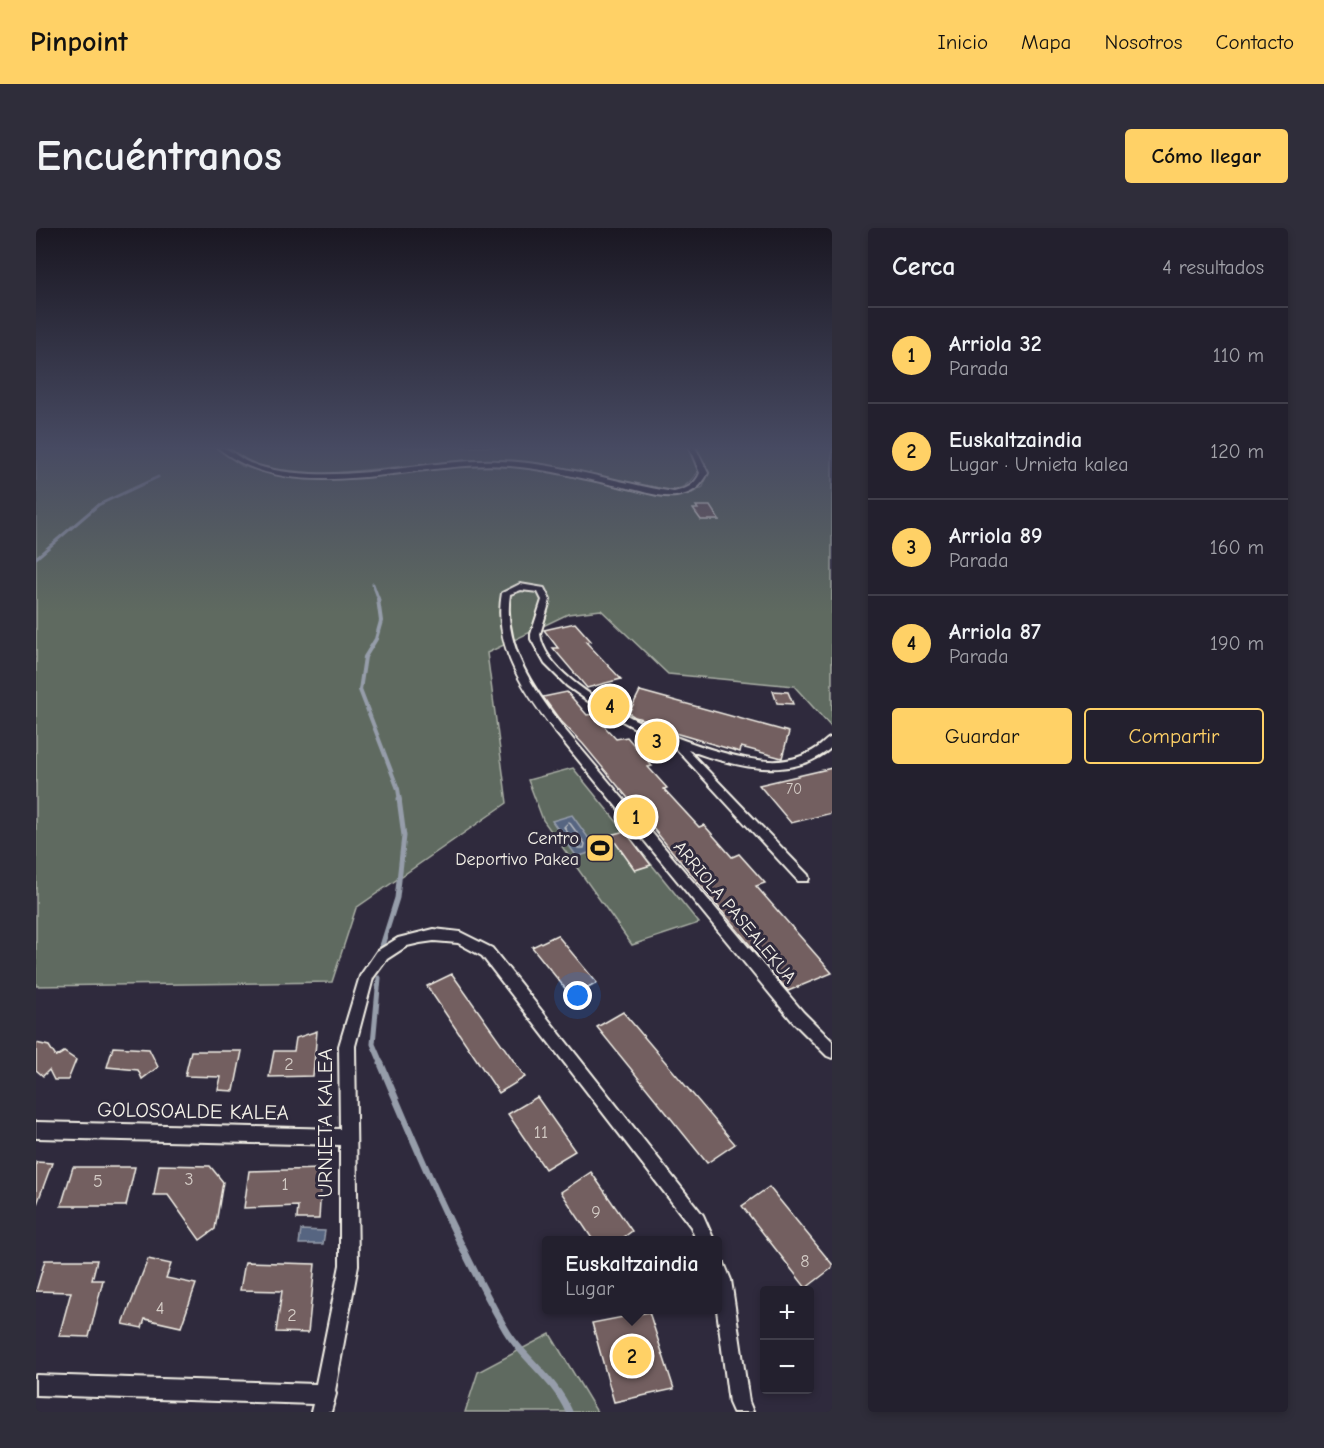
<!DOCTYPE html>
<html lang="es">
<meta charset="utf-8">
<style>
:root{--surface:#23202e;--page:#2f2d3a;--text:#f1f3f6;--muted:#a3a3aa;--line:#403e4a;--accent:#ffd166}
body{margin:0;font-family:"Comic Neue",sans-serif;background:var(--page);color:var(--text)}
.controls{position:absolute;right:18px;bottom:18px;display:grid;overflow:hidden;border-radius:6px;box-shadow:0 3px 9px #0003}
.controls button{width:54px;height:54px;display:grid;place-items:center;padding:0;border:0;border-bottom:2px solid var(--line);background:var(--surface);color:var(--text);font:30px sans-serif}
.you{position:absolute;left:542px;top:768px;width:21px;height:21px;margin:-15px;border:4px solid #fff;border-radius:50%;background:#1a73e8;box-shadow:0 0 0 9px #1a73e833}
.badge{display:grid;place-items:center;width:39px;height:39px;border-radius:50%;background:var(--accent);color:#111;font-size:20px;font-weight:700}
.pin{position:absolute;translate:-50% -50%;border:3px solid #fff;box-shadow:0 2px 6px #0006}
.popup{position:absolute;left:506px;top:1008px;width:180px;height:78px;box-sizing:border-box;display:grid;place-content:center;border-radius:6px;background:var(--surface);filter:drop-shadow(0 2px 4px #0005);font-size:20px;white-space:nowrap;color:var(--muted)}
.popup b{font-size:22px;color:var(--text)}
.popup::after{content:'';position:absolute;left:50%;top:100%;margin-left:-12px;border:12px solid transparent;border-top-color:var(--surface)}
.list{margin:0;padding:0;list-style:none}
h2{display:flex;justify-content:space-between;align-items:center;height:78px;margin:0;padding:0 24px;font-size:26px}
h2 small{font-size:20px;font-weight:400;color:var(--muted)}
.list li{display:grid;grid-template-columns:39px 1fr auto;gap:18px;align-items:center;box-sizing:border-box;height:96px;padding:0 24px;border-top:2px solid var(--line)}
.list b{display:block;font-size:22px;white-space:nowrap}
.list p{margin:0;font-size:20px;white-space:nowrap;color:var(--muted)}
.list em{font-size:20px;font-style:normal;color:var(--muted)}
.actions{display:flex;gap:12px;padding:18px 24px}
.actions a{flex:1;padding:14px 0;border:2px solid var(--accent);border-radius:6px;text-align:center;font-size:21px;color:var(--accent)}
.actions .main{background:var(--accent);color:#111}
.map{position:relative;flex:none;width:796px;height:1184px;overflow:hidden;border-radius:6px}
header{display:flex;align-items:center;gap:36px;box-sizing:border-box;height:84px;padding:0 30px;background:var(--accent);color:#111}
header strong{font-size:28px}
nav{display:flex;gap:33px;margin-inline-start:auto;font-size:21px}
.intro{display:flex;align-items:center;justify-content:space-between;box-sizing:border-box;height:144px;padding:0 36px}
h1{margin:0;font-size:42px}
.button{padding:15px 27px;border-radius:6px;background:var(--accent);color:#111;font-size:21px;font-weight:700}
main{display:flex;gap:36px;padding:0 36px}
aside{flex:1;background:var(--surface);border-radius:6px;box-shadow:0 3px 9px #0003}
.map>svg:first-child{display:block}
.green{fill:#5e6b61;stroke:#a9aea4;stroke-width:1.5}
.water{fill:#576581;stroke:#969daa;stroke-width:1.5}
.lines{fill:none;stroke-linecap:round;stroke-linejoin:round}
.shore{stroke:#b5b9bf;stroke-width:1.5}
.stream-far3{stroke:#969daa;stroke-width:3}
.stream-far2{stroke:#969daa;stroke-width:4}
.stream-far1{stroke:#969daa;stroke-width:5}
.stream{stroke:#969daa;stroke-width:7}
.building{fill:#735e60;stroke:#f4f1e8;stroke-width:1.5}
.street-casing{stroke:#f4f1e8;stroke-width:4}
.street{fill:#2f2a3d;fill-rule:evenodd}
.labels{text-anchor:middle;stroke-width:6;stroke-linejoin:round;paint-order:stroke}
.number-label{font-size:15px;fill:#d4ccc6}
.poi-label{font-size:18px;fill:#f4f1e8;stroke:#2f2a3d;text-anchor:end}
.street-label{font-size:18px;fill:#f4f1e8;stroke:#2f2a3d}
.near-number-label{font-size:18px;fill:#d4ccc6}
.near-street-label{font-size:21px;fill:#f4f1e8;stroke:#2f2a3d}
</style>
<header>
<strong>Pinpoint</strong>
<nav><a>Inicio</a><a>Mapa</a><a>Nosotros</a><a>Contacto</a></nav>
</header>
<div class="intro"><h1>Encuéntranos</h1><a class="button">Cómo llegar</a></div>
<main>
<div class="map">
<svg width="796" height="1184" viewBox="0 0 796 1184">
<rect width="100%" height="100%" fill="#2f2a3d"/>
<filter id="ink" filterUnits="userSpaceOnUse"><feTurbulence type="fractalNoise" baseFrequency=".0167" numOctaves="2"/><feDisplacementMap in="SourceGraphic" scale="12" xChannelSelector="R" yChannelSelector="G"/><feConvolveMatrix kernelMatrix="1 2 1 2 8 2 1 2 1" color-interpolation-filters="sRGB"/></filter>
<g filter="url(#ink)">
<g class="green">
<path d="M 0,219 L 179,219 L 206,238 L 235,246 L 290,251 L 430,236 L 495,240 L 617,266 L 639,268 L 656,265 L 667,259 L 672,245 L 659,219 L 796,219 L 796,500 L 758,458 L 632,446 L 565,382 L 532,386 L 451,425 L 471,575 L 320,680 L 296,754 L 0,758 Z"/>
<path d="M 190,219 L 652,219 L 662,243 C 650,263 641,262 620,262 L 492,235 L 430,232 L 289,246 L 237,241 L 217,236 Z"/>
<path d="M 537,540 L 663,695 L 596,717 L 507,592 L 492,552 Z"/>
<path d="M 514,1106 L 561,1184 L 429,1184 L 442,1144 Z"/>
</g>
<g class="water">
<path d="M 536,587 L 561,622 L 541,629 L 516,593 Z"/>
<path d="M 265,1002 L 289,1003 L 287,1016 L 263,1016 Z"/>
</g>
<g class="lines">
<path class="shore" d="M 533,594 L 549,616 L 548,620 L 542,620 L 528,599 Z"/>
<g class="stream-far3">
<path d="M 0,330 L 62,277 L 122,249"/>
<path d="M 337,356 L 343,372"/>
</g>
<path class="stream-far2" d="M 342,371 L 345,393 L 340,411 L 329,429 L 324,462 L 362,561 L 364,573"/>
<g class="stream-far1">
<path d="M 345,721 L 361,670 L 368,608 L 363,571"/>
<path d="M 343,750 L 337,816 L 346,837"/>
</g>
<path class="stream" d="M 345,836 C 382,924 420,1013 467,1097 C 484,1129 518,1149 533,1184"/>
</g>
<g class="building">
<path d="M 660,278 L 674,278 L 683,292 L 665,292 L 657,281 L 662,281 Z"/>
<path d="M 539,395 L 555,413 L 550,414 L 585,451 L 551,460 L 517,420 L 522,420 L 508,402 Z"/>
<path d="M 604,463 L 753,504 L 746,530 L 705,519 L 704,524 L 632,503 L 626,501 L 634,499 L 599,489 L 593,485 Z"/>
<path d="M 737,463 L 752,464 L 757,476 L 741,475 Z"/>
<path d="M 531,464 L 551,487 L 557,486 L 580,511 L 591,509 L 616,538 L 612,539 L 631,560 L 628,561 L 663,599 L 668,597 L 696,629 L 703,626 L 729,655 L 720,658 L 796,745 L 752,763 L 547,516 L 523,491 L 507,469 Z"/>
<path d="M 796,540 L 796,585 L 755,595 L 723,557 Z"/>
<path d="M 589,603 L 615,637 L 599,642 L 574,607 Z"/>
<path d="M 521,707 L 561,755 L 536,769 L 496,719 Z"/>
<path d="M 416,746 L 489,849 L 463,865 L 391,758 Z"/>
<path d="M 587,784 L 699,916 L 671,935 L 561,799 Z"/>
<path d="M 281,803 L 277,848 L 233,849 L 238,823 L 258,823 L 260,810 Z"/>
<path d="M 0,815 L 13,818 L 20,829 L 28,824 L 40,832 L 32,852 L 18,852 L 13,842 L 7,848 L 0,842 Z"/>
<path d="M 77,819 L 113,821 L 122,839 L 106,851 L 102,842 L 71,839 Z"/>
<path d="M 155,823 L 206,823 L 198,863 L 182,862 L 185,849 L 149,848 Z"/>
<path d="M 501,869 L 539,923 L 509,941 L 472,886 Z"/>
<path d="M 0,934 L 16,935 L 1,976 L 0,975 Z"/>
<path d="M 123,937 L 174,938 L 187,954 L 179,1001 L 164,1012 L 132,967 L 118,967 Z"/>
<path d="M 37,939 L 99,939 L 90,978 L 25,978 Z"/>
<path d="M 286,941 L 283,991 L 261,991 L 262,978 L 208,980 L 213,943 Z"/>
<path d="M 555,944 L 596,1003 L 584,1012 L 557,1012 L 525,964 Z"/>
<path d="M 733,959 L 796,1036 L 796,1040 L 770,1060 L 706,978 Z"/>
<path d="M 112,1031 L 135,1036 L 130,1050 L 160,1056 L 145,1099 L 109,1091 L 106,1100 L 87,1096 Z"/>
<path d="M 9,1032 L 61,1032 L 56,1052 L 67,1052 L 53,1109 L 23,1108 L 35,1064 L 0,1063 Z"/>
<path d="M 209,1034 L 279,1036 L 272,1105 L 240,1104 L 246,1063 L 204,1062 Z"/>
<path d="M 613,1084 L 638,1161 L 578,1174 L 556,1095 Z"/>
</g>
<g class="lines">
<g class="street-casing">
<g id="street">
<path d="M 181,219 C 195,219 203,232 217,236 C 235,243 256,245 275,246 C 338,249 400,231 462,233 C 522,234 580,255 638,264 C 651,261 659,257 664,245 L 653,219 L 659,219 L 672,245 C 665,259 656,266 640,268 C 624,270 603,262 587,259 C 549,251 512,241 474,238 C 383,230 258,283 181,219 Z"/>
<path d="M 484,356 L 508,360 L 514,372 L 504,406 C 511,468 679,532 734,533 C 750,534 768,529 781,520 C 787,516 790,511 796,509 L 796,519 C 756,555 697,538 652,522 L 772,647 L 773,650 L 772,653 L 762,653 L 636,516 L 597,499 L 562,480 L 531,458 L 509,436 L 495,411 L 495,406 L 506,372 L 502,364 L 485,362 L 474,366 C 466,418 499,463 529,502 L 767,784 L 796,813 L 796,830 L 791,828 L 757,794 L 521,506 C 490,466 456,419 466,365 Z"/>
<path d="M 398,701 L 424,704 L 456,720 L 667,987 L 678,1012 L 660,1012 L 655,999 L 446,728 L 422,715 L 398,713 L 384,715 L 371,718 L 351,731 L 337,750 L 319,818 L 322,1037 L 299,1163 L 300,1166 L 295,1184 L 275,1184 L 277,1176 L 0,1167 L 0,1147 L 280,1156 L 304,1037 L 304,917 L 0,910 L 0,894 L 304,901 L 303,818 L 324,748 L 341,723 L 362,710 Z"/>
<path d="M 682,1032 L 688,1035 L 695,1052 L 713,1174 L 717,1184 L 697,1184 L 693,1175 L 681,1082 Z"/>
</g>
</g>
<use href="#street" class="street"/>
</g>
</g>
<linearGradient id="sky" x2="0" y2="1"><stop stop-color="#1a1722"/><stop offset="0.57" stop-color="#474a62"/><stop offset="1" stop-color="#474a62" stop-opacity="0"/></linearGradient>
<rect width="796" height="385" fill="url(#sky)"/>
<defs>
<g id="stadium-square" transform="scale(1.5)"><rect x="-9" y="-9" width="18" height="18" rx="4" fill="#ffd166" stroke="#2f2a3d"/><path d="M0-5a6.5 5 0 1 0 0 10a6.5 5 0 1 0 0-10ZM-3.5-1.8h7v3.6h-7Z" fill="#111"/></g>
</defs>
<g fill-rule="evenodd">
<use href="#stadium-square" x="564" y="620"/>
</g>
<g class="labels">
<g class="number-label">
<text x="758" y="566">70</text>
</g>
<g class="poi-label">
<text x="543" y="616">Centro<tspan x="543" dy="21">Deportivo Pakea</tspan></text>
</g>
<g class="street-label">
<text transform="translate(699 684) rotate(50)" y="6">ARRIOLA PASEALEKUA</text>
</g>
<g class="near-number-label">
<text x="253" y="842">2</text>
<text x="505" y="910">11</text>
<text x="153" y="957">3</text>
<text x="62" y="959">5</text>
<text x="249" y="962">1</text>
<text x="560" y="990">9</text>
<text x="769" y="1039">8</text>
<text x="124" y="1086">4</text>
<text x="256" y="1093">2</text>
</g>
<g class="near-street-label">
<text transform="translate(157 883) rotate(1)" y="7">GOLOSOALDE KALEA</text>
<text transform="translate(289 895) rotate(-90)" y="7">URNIETA KALEA</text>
</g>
</g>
</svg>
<div class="controls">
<button>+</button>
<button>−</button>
</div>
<div class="you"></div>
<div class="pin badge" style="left:600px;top:589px">1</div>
<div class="pin badge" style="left:596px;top:1128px">2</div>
<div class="popup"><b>Euskaltzaindia</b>Lugar</div>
<div class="pin badge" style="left:621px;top:513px">3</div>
<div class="pin badge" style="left:574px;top:478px">4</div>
</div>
<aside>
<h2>Cerca<small>4 resultados</small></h2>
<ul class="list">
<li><span class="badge">1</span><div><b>Arriola 32</b><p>Parada</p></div><em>110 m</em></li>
<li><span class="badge">2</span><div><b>Euskaltzaindia</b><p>Lugar · Urnieta kalea</p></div><em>120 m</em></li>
<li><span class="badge">3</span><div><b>Arriola 89</b><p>Parada</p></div><em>160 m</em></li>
<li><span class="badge">4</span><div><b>Arriola 87</b><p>Parada</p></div><em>190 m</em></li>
</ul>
<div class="actions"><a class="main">Guardar</a><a>Compartir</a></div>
</aside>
</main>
